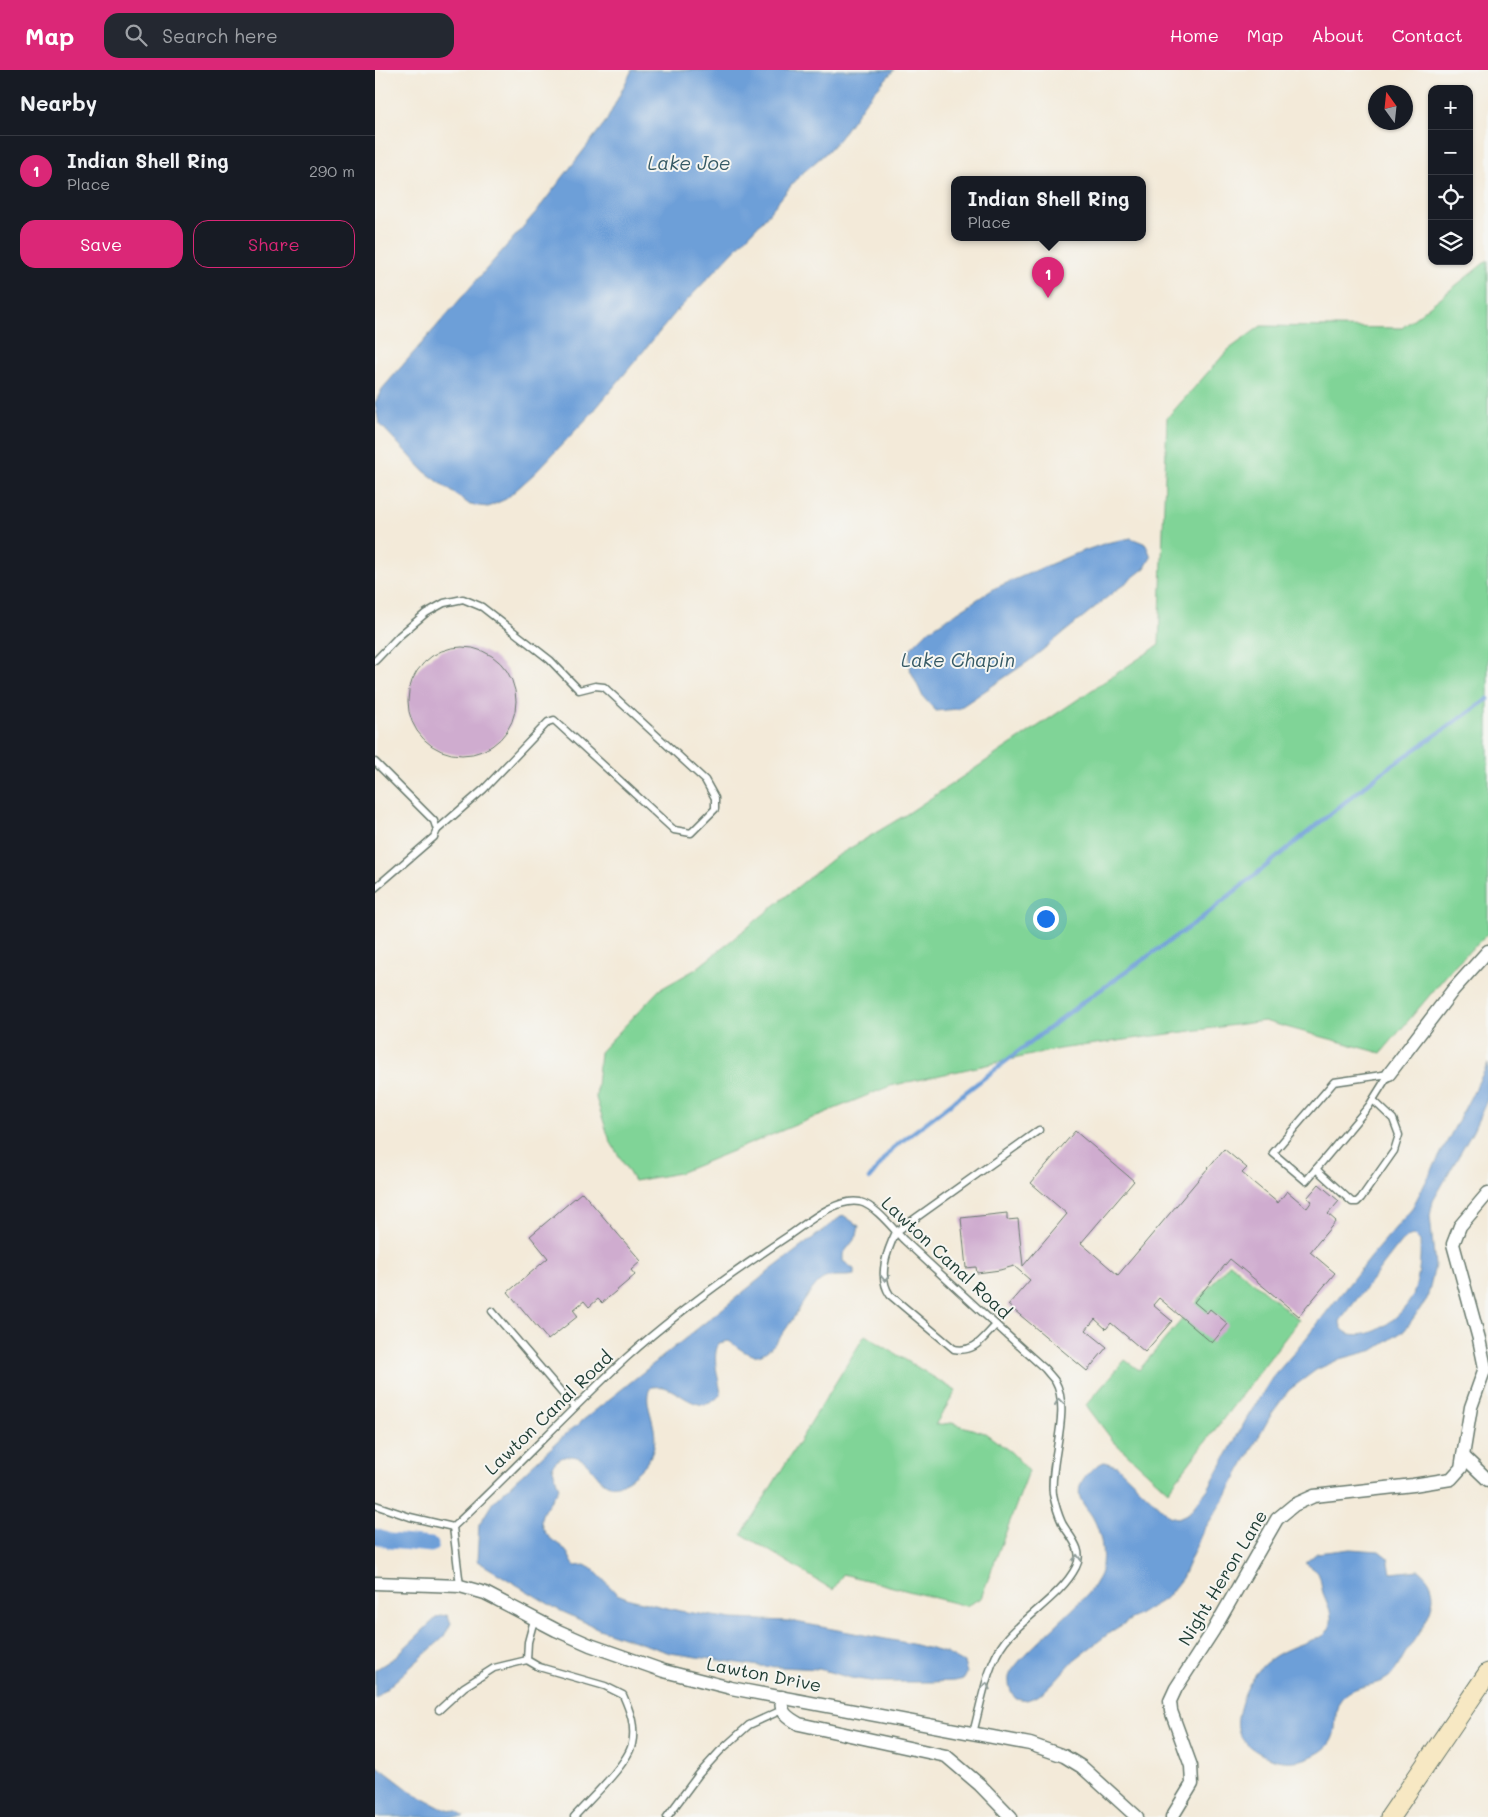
<!DOCTYPE html>
<meta charset="utf-8">
<style>
:root{--surface:#171b24;--page:#242831;--text:#f1f3f6;--muted:#9ea1a6;--line:#363941;--accent:#db2777}
body{margin:0;font-family:Mali,sans-serif;background:var(--page);color:var(--text)}
.controls{position:absolute;right:15px;top:15px;display:grid;overflow:hidden;border-radius:10px;box-shadow:0 1px 4px #0004}
.controls button{width:45px;height:45px;display:grid;place-items:center;padding:0;border:0;border-bottom:1px solid var(--line);background:var(--surface);color:var(--text);font:25px sans-serif}
.compass{position:absolute;left:993px;top:15px;width:45px;height:45px;border-radius:50%;background:var(--surface);box-shadow:0 1px 4px #0004;rotate:345deg}
.you{position:absolute;left:670px;top:848px;width:18px;height:18px;margin:-12px;border:4px solid #fff;border-radius:50%;background:#1a73e8;box-shadow:0 0 0 8px #1a73e833}
.badge{display:grid;place-items:center;width:32px;height:32px;border-radius:50%;background:var(--accent);color:#fff;font-size:16px;font-weight:700}
.pin{position:absolute;translate:-50% -41px;filter:drop-shadow(0 1px 2px #0008)}
.pin::after{content:'';position:absolute;top:26px;width:18px;height:15px;background:inherit;clip-path:polygon(0 0,100% 0,50% 100%)}
.popup{position:absolute;left:576px;top:106px;width:195px;height:65px;box-sizing:border-box;display:grid;place-content:center;border-radius:10px;background:var(--surface);filter:drop-shadow(0 1px 4px #0005);font-size:16px;white-space:nowrap;color:var(--muted)}
.popup b{font-size:19px;color:var(--text)}
.popup::after{content:'';position:absolute;left:50%;top:100%;margin-left:-10px;border:10px solid transparent;border-top-color:var(--surface)}
.list{margin:0;padding:0;list-style:none}
h2{display:flex;justify-content:space-between;align-items:center;height:65px;margin:0;padding:0 20px;font-size:21px}
h2 small{font-size:16px;font-weight:400;color:var(--muted)}
.list li{display:grid;grid-template-columns:32px 1fr auto;gap:15px;align-items:center;box-sizing:border-box;height:70px;padding:0 20px;border-top:1px solid var(--line)}
.list b{display:block;font-size:19px;white-space:nowrap}
.list p{margin:0;font-size:16px;white-space:nowrap;color:var(--muted)}
.list em{font-size:16px;font-style:normal;color:var(--muted)}
.actions{display:flex;gap:10px;padding:15px 20px}
.actions a{flex:1;padding:11px 0;border:1px solid var(--accent);border-radius:15px;text-align:center;font-size:18px;color:var(--accent)}
.actions .main{background:var(--accent);color:#fff}
.icon{flex:none;width:28px;height:28px;fill:none;stroke:currentColor;stroke-width:2;stroke-linecap:round;stroke-linejoin:round}
.map{position:relative;flex:none;width:1113px;height:1747px;overflow:hidden}
header{display:flex;align-items:center;gap:30px;box-sizing:border-box;height:70px;padding:0 25px;background:var(--accent);color:#fff}
header strong{font-size:24px}
nav{display:flex;gap:28px;margin-inline-start:auto;font-size:18px}
.search{width:350px;height:45px;background:var(--page);display:flex;align-items:center;gap:12px;box-sizing:border-box;padding:0 18px;border-radius:15px;color:var(--muted);font-size:19px}
main{display:flex}
aside{flex:1;background:var(--surface)}
.map>svg:first-child{display:block}
.green{fill:#80d497;stroke:#508866}
.water{fill:#6d9fd8;stroke:#466e86;fill-rule:evenodd}
.lines{fill:none;stroke-linecap:round;stroke-linejoin:round}
.stream{stroke:#6d9fd8;stroke-width:4.5}
.canal{stroke:#6d9fd8;stroke-width:15}
.building{fill:#cfaccf}
.lane-casing{stroke:#697a6e;stroke-width:9}
.street-casing{stroke:#697a6e;stroke-width:15}
.secondary-casing{stroke:#697a6e;stroke-width:21}
.lane{stroke:#fff;stroke-width:6}
.street{stroke:#fff;stroke-width:12}
.secondary{stroke:#f7e8c3;stroke-width:19}
.oneway{stroke:#8f9e9a}
.labels{text-anchor:middle;stroke-width:4;stroke-linejoin:round;paint-order:stroke}
.street-label{font-size:18px;fill:#1f3d34;stroke:#f6f6f2}
.water-label{font-size:19px;font-style:italic;fill:#365a65;stroke:#f6f6f2}
</style>
<header>
<strong>Map</strong>
<div class="search"><svg class="icon" aria-label="search" viewBox="0 0 24 24"><circle cx="10" cy="10" r="6"/><path d="M15 15l6 6"/></svg>Search here</div>
<nav><a>Home</a><a>Map</a><a>About</a><a>Contact</a></nav>
</header>
<main>
<aside>
<h2>Nearby<small></small></h2>
<ul class="list">
<li><span class="badge">1</span><div><b>Indian Shell Ring</b><p>Place</p></div><em>290 m</em></li>
</ul>
<div class="actions"><a class="main">Save</a><a>Share</a></div>
</aside>
<div class="map">
<svg width="1113" height="1747" viewBox="0 0 1113 1747">
<rect width="100%" height="100%" fill="#f6f6f2"/>
<filter id="ink" filterUnits="userSpaceOnUse"><feTurbulence type="fractalNoise" baseFrequency=".02" numOctaves="2"/><feDisplacementMap in="SourceGraphic" scale="10" xChannelSelector="R" yChannelSelector="G"/><feConvolveMatrix kernelMatrix="1 2 1 2 8 2 1 2 1" color-interpolation-filters="sRGB"/></filter>
<filter id="wash" filterUnits="userSpaceOnUse"><feTurbulence type="fractalNoise" baseFrequency=".0096" numOctaves="4" result="noise"/><feDisplacementMap in="SourceGraphic" scale="20" xChannelSelector="R" yChannelSelector="G"/><feGaussianBlur stdDeviation="1.12" result="paint"/><feColorMatrix in="noise" values="0 0 0 0 0 0 0 0 0 0 0 0 0 0 0 0 0 1.4 0 .05"/><feComposite in="paint" operator="in"/></filter>
<g filter="url(#wash)">
<rect width="100%" height="100%" fill="#f3ead9"/>
<g class="green">
<path d="M 1113,190 L 1113,863 L 1081,894 L 1006,983 L 889,951 L 684,979 L 515,1016 L 304,1103 L 259,1111 L 235,1071 L 221,1028 L 225,982 L 284,920 L 321,899 L 457,789 L 532,744 L 784,575 L 792,348 L 853,280 L 886,256 L 1027,258 Z"/>
<path d="M 855,1193 L 924,1250 L 793,1421 L 738,1371 L 711,1335 L 750,1290 L 764,1300 Z"/>
<path d="M 490,1265 L 581,1321 L 560,1355 L 577,1353 L 610,1363 L 636,1382 L 654,1401 L 606,1528 L 591,1536 L 468,1504 L 458,1520 L 367,1464 Z"/>
</g>
<g class="water">
<path d="M 257,0 L 519,0 L 490,32 L 464,69 L 451,83 L 424,106 L 390,148 L 301,242 L 217,343 L 160,403 L 131,429 L 113,437 L 95,435 L 49,401 L 4,353 L 0,333 L 7,319 L 161,142 L 232,50 Z"/>
<path d="M 756,468 L 771,474 L 776,487 L 770,498 L 735,525 L 654,591 L 583,639 L 561,641 L 548,627 L 534,597 L 535,579 L 553,561 L 620,518 L 697,485 L 731,473 Z"/>
<path d="M 1113,994 L 1113,1028 L 1098,1061 L 1058,1131 L 1055,1146 L 1060,1196 L 1052,1229 L 1030,1260 L 999,1280 L 965,1289 L 941,1300 L 914,1320 L 897,1343 L 849,1429 L 827,1463 L 807,1508 L 791,1528 L 737,1561 L 699,1590 L 676,1615 L 663,1626 L 652,1630 L 640,1628 C 636,1622 633,1616 634,1607 C 638,1589 705,1538 719,1515 C 721,1511 725,1506 726,1501 C 730,1484 726,1461 717,1446 C 714,1441 709,1436 706,1430 C 699,1414 715,1398 729,1392 L 742,1396 L 794,1446 L 803,1448 L 814,1443 L 833,1419 L 872,1348 L 897,1308 L 924,1277 L 996,1186 L 1036,1140 ZM 1039,1165 L 1045,1171 C 1046,1189 1044,1208 1038,1225 C 1032,1238 1018,1251 1006,1258 C 994,1266 965,1270 965,1251 L 1026,1172 L 1032,1167 Z"/>
<path d="M 468,1145 L 484,1156 L 482,1166 L 468,1184 L 468,1191 L 479,1199 L 479,1205 C 467,1208 455,1203 445,1211 C 427,1226 401,1290 378,1285 C 369,1283 361,1276 354,1271 L 344,1273 C 336,1287 344,1308 346,1324 C 326,1348 310,1324 289,1317 C 285,1316 280,1317 276,1317 C 262,1336 299,1368 265,1400 C 258,1406 246,1418 235,1415 C 220,1411 216,1387 196,1386 C 187,1386 182,1390 177,1396 L 184,1418 C 175,1436 154,1447 175,1468 C 179,1472 186,1475 190,1480 C 195,1485 195,1491 200,1496 L 210,1495 L 219,1500 L 242,1524 L 255,1529 L 305,1541 L 357,1549 L 415,1551 L 537,1574 L 571,1583 L 589,1593 L 592,1603 L 589,1609 L 580,1611 L 556,1612 L 502,1612 L 476,1608 L 444,1599 L 384,1596 L 295,1583 L 224,1559 L 182,1539 L 102,1491 L 104,1455 L 118,1432 L 192,1363 L 397,1199 Z"/>
<path d="M 975,1479 L 1004,1481 L 1013,1488 L 1016,1503 L 1044,1500 C 1075,1524 1047,1558 1031,1582 C 1026,1590 1021,1602 1014,1607 C 1001,1617 981,1614 969,1626 C 952,1642 971,1666 945,1682 C 924,1695 901,1694 881,1681 C 873,1676 867,1671 864,1662 C 860,1651 865,1639 868,1628 C 884,1586 909,1580 948,1566 C 963,1553 954,1538 948,1523 C 946,1517 946,1508 943,1503 C 940,1499 934,1496 930,1493 L 942,1483 Z"/>
<path d="M 72,1545 L 76,1553 L 69,1567 L 0,1629 L 0,1600 L 19,1588 L 62,1547 Z"/>
<path d="M 0,1694 L 38,1723 L 66,1738 L 83,1741 L 89,1747 L 0,1747 Z"/>
</g>
<g class="lines">
<path class="stream" d="M 494,1109 L 518,1078 L 704,935 L 823,851 L 1006,703 L 1113,629"/>
<path class="canal" d="M 0,1466 L 15,1471 L 56,1475"/>
</g>
<g id="blocks">
<g class="building">
<circle cx="87" cy="631" r="54"/>
<path d="M 700,1061 L 759,1111 L 706,1173 L 743,1205 L 849,1079 L 872,1098 L 867,1103 L 903,1133 L 912,1121 L 932,1138 L 937,1131 L 932,1128 L 944,1114 L 964,1131 L 953,1144 L 961,1151 L 935,1182 L 960,1203 L 924,1246 L 855,1189 L 819,1232 L 832,1243 L 835,1239 L 853,1254 L 837,1273 L 784,1228 L 778,1235 L 797,1251 L 770,1282 L 736,1253 L 731,1259 L 720,1249 L 711,1260 L 732,1277 L 712,1301 L 633,1235 L 655,1210 L 639,1196 L 625,1200 L 602,1203 L 601,1197 L 591,1198 L 586,1148 L 632,1143 L 632,1150 L 643,1149 L 648,1196 L 692,1144 L 656,1113 Z"/>
<path d="M 207,1122 L 266,1191 L 256,1200 L 260,1205 L 227,1233 L 223,1229 L 214,1237 L 209,1231 L 198,1240 L 203,1246 L 173,1270 L 133,1222 L 173,1188 L 155,1166 Z"/>
</g>
</g>
</g>
<g filter="url(#ink)">
<use href="#blocks" fill-opacity="0" stroke="#697a6e" stroke-width="1"/>
<g class="lines">
<g class="lane-casing">
<g id="lane">
<path d="M 0,591 L 24,566 L 51,543 L 69,533 L 88,529 L 107,537 L 175,590 L 204,620 L 220,616 L 229,617 L 330,710 L 340,728 L 340,739 L 316,763 L 299,760 L 179,650 L 173,652 L 109,719 L 62,760"/>
<path d="M 0,692 L 59,751 L 62,760 L 59,767 L 0,818"/>
<path d="M 1014,1004 L 994,1036 L 931,1111 L 898,1083 L 959,1012 Z"/>
<path d="M 941,1099 L 977,1132 L 982,1132 L 986,1128 L 1019,1081 L 1024,1065 L 1018,1049 L 998,1030"/>
<path d="M 117,1241 L 199,1337"/>
<path d="M 621,1255 C 607,1269 600,1283 579,1279 L 515,1225 C 502,1206 512,1181 521,1162 L 664,1060"/>
<path d="M 0,1435 L 35,1447 L 78,1457 C 137,1402 192,1343 251,1288 C 301,1243 357,1203 413,1166 C 432,1153 462,1127 485,1132 C 501,1136 518,1159 529,1170 C 576,1214 623,1257 670,1299 C 673,1303 677,1307 680,1311 C 697,1340 674,1392 678,1424 C 680,1434 683,1444 687,1453 C 694,1466 710,1480 701,1497 C 687,1525 650,1546 630,1571 C 612,1594 606,1634 598,1663"/>
<path d="M 78,1457 L 85,1516"/>
<path d="M 159,1550 L 153,1572 L 152,1590 L 164,1597 L 230,1616 L 248,1625 C 255,1641 261,1656 257,1674 C 253,1694 213,1731 199,1747"/>
<path d="M 64,1640 L 89,1617 L 119,1598 L 152,1590"/>
<path d="M 292,1747 L 324,1704 L 345,1681 L 374,1655 L 407,1640"/>
</g>
</g>
<g class="street-casing">
<g id="street">
<path d="M 1014,1004 L 1078,920 L 1113,881"/>
<path d="M 1088,1386 L 1113,1410"/>
<path d="M 0,1513 L 85,1516 L 110,1523 L 181,1560 L 215,1575 L 289,1601 L 356,1618 L 655,1674 L 689,1686 L 707,1697 L 762,1747"/>
<path d="M 407,1627 C 404,1642 412,1647 424,1654 L 571,1686 L 605,1715 L 636,1747"/>
<path d="M 797,1747 L 817,1714 L 816,1696 L 796,1641 L 795,1631 L 801,1618 L 838,1561 L 902,1449 L 919,1435 L 939,1426 L 1038,1415 L 1076,1409 L 1086,1398 L 1096,1337 L 1110,1298 L 1104,1269 L 1078,1174 L 1085,1156 L 1113,1123"/>
</g>
</g>
<g class="secondary-casing">
<path id="secondary" d="M 1015,1747 L 1113,1603"/>
</g>
<use href="#lane" class="lane"/>
<use href="#street" class="street"/>
<use href="#secondary" class="secondary"/>
</g>
<defs><path id="oneway-chevron" d="M-2-3.5L2.5 0L-2 3.5" fill="none" stroke-width="1.6" stroke-linecap="round" stroke-linejoin="round" transform="scale(1.25)"/></defs>
<g class="oneway">
<use href="#oneway-chevron" transform="translate(510 1208) rotate(90)"/>
<use href="#oneway-chevron" transform="translate(684 1332) rotate(-96)"/>
<use href="#oneway-chevron" transform="translate(702 1488) rotate(-89)"/>
<use href="#oneway-chevron" transform="translate(611 1616) rotate(-77)"/>
</g>
</g>
<g class="labels">
<g class="street-label">
<text transform="translate(571 1188) rotate(43)" y="6">Lawton Canal Road</text>
<text transform="translate(174 1343) rotate(-44)" y="6">Lawton Canal Road</text>
<text transform="translate(848 1508) rotate(-59)" y="6">Night Heron Lane</text>
<text transform="translate(389 1605) rotate(11)" y="6">Lawton Drive</text>
</g>
<g class="water-label">
<text x="314" y="100">Lake Joe</text>
<text x="583" y="597">Lake Chapin</text>
</g>
</g>
</svg>
<div class="controls">
<button>+</button>
<button>−</button>
<button><svg class="icon" aria-label="locate" viewBox="0 0 24 24"><circle cx="12" cy="12" r="6"/><path d="M12 2v4M12 18v4M2 12h4M18 12h4"/></svg></button>
<button><svg class="icon" aria-label="layers" viewBox="0 0 24 24"><path d="M12 4l9 5-9 5-9-5zM3 14l9 5 9-5"/></svg></button>
</div>
<svg class="compass" viewBox="-18 -18 36 36"><path d="M0-13l5 13h-10z" fill="#e53935"/><path d="M0 13l5-13h-10z" fill="#9ea1a6"/></svg>
<div class="you"></div>
<div class="pin badge" style="left:673px;top:228px">1</div>
<div class="popup"><b>Indian Shell Ring</b>Place</div>
</div>
</main>
